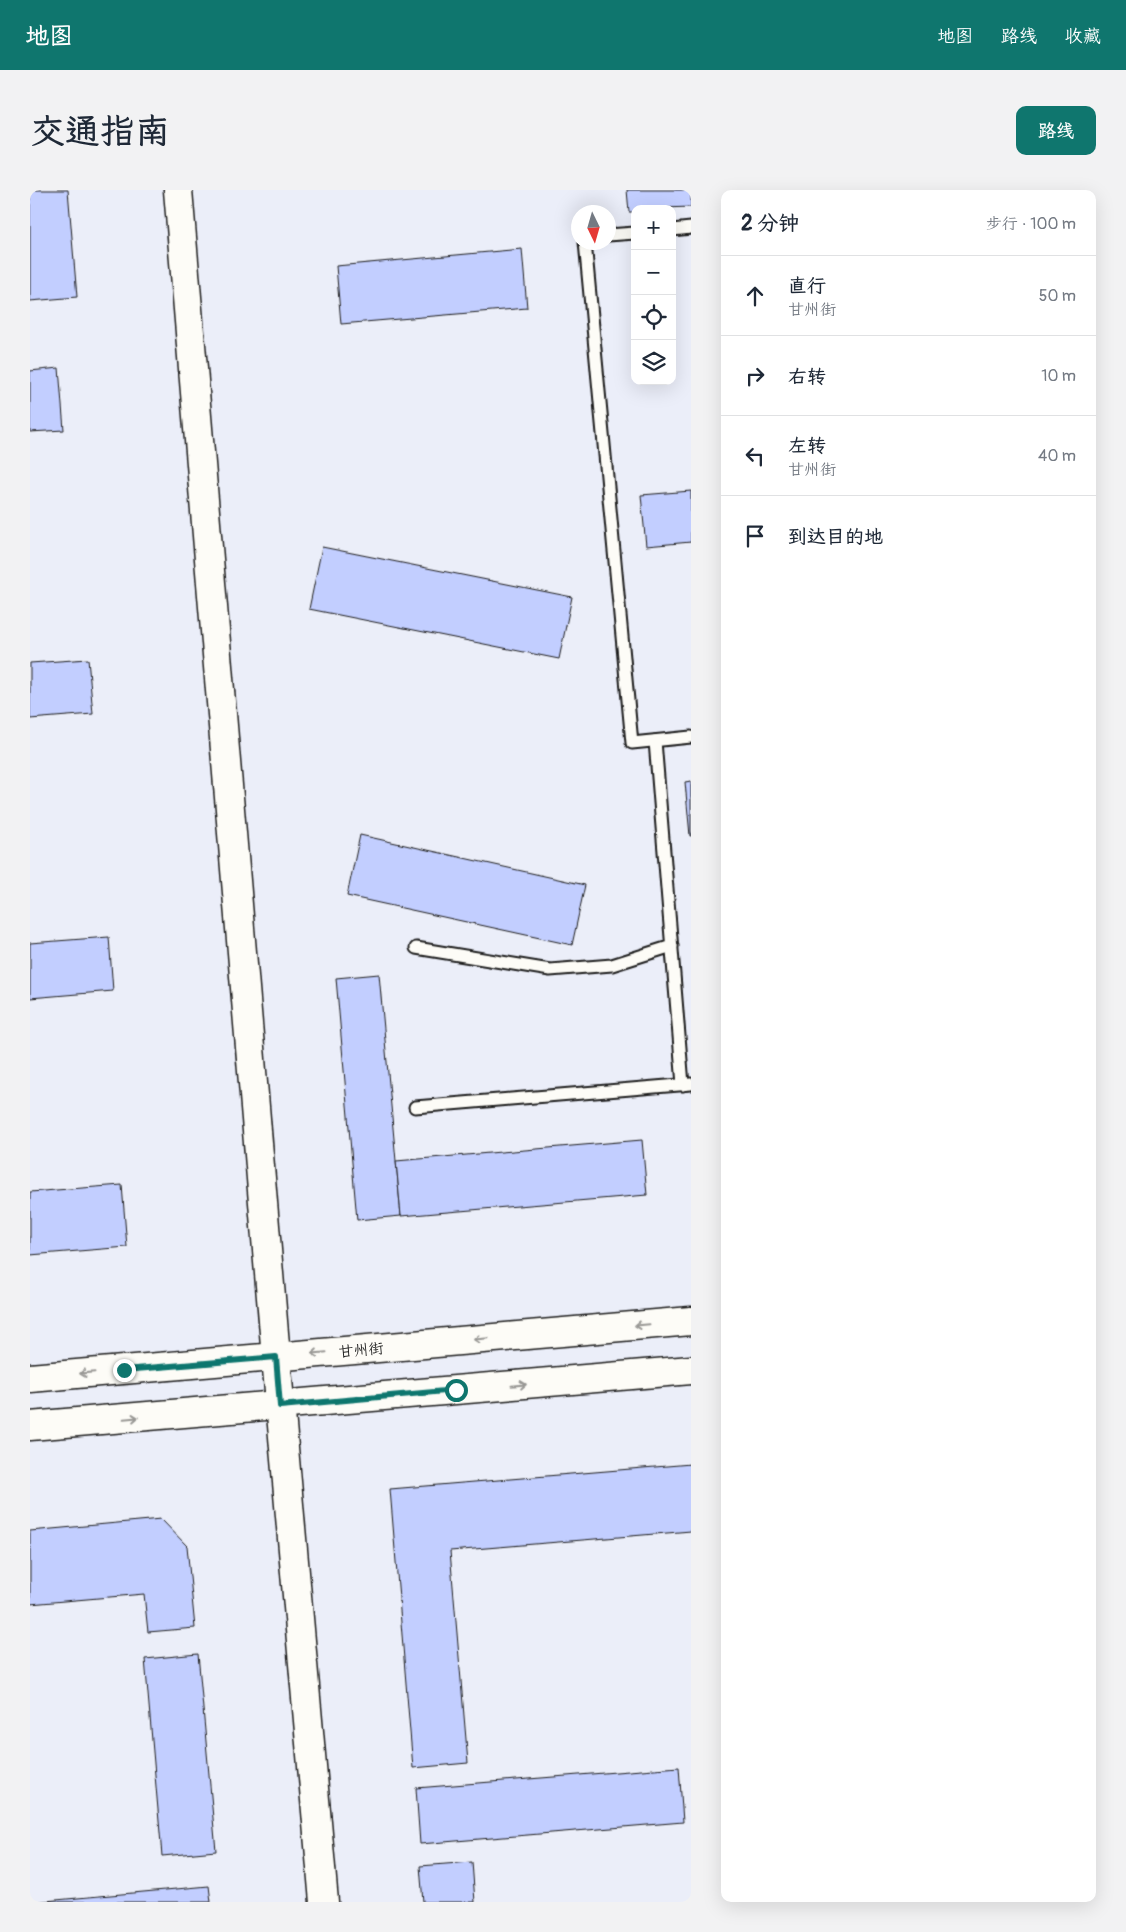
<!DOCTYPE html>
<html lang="zh">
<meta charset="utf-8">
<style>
:root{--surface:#fff;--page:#f2f2f3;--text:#1f2937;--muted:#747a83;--line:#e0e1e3;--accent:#0f766e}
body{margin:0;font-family:Pangolin,"LXGW WenKai TC",sans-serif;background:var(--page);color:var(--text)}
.controls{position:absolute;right:15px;top:15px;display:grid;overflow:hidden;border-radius:10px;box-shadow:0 5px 20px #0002}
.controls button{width:45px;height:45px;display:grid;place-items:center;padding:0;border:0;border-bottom:1px solid var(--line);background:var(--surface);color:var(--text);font:25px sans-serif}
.compass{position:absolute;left:541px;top:15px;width:45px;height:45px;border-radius:50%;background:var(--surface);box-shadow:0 5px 20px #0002;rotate:175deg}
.stop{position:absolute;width:15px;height:15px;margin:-11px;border:4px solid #0f766e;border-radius:50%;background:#fff}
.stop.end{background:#0f766e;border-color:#fff;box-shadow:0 1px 5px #0008}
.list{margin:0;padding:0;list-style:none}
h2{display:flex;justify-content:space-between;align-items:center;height:65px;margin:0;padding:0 20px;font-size:21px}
h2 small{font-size:16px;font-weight:400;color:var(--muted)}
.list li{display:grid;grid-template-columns:32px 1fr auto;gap:15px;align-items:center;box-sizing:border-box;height:80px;padding:0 20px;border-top:1px solid var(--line)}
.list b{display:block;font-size:19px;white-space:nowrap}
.list p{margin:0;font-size:16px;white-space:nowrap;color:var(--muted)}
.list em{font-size:16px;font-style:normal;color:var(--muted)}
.icon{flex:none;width:28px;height:28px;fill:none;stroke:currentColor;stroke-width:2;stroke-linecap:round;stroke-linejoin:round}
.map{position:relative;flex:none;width:661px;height:1712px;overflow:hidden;border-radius:10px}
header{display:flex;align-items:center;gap:30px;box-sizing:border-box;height:70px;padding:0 25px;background:var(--accent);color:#fff}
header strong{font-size:24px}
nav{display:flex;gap:28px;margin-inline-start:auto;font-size:18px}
.intro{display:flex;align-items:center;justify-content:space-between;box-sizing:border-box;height:120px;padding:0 30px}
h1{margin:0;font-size:35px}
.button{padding:12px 22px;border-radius:10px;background:var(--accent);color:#fff;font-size:18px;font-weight:700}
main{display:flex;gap:30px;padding:0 30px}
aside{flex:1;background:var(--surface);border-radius:10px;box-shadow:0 5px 20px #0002}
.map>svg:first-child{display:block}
.building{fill:#c2ceff;stroke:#1c1c1c}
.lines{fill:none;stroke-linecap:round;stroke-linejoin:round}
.lane-casing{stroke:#1c1c1c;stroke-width:15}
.secondary-casing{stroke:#1c1c1c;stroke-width:31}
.lane{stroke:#fdfcf7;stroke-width:11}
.secondary{stroke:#fdfcf7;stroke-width:28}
.oneway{stroke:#989794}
.route{stroke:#0f766e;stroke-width:6}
.labels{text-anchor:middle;stroke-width:4;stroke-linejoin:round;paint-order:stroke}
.street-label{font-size:15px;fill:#1c1c1c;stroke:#fdfcf7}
</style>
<header>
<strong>地图</strong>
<nav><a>地图</a><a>路线</a><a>收藏</a></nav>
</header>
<div class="intro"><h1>交通指南</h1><a class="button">路线</a></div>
<main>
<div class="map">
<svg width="661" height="1712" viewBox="0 0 661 1712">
<rect width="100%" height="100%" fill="#ebeef9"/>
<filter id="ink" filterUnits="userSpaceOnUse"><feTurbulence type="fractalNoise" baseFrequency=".02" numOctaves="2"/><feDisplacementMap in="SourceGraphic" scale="10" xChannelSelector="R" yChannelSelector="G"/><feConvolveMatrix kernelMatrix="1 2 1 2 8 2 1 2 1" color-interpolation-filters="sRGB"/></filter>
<g filter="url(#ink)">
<g class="building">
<path d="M 0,0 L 38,0 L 47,107 L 0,111 Z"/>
<path d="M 597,0 L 661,0 L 661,17 L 605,19 L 605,22 L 599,22 Z"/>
<path d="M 492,59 L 497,118 L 311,134 L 306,76 Z"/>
<path d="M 29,178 L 34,240 L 0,242 L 0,181 Z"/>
<path d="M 661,301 L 661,352 L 616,356 L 611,305 Z"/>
<path d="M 292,357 L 542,407 L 529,469 L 279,419 Z"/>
<path d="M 58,469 L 63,524 L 0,529 L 0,473 Z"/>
<path d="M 661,591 L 661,646 L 660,646 L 655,592 Z"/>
<path d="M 330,645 L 555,695 L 542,755 L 317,706 Z"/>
<path d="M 79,747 L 83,801 L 0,808 L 0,753 Z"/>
<path d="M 349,784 L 371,1026 L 327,1030 L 306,788 Z"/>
<path d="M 612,950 L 617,1005 L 371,1026 L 366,971 Z"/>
<path d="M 92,995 L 97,1057 L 0,1065 L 0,1002 Z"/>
<path d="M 661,1274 L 661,1341 L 420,1361 L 438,1573 L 383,1578 L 360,1299 Z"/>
<path d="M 131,1329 L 157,1356 L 165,1438 L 118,1442 L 114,1404 L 0,1414 L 0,1341 Z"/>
<path d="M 168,1464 L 186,1661 L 132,1666 L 115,1469 Z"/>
<path d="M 649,1577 L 653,1632 L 390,1654 L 386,1598 Z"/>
<path d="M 442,1672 L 445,1712 L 393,1712 L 390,1676 Z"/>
<path d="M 179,1696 L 181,1712 L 4,1712 Z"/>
</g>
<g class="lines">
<g class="lane-casing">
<g id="lane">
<path d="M 642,40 L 661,38"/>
<path d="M 578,45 L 605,43"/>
<path d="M 555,52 L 602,553 L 661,547"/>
<path d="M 625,551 L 653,895"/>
<path d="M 386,758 L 520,780 L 582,775 L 642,756"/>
<path d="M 385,917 L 661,894"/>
</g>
</g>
<g class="secondary-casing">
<g id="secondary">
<path d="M 148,0 L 246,1167 L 294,1712"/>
<path d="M 0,1188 L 661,1131"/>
<path d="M 0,1236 L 661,1180"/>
</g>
</g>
<use href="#lane" class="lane"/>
<use href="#secondary" class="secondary"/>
</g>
<defs><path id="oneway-shaft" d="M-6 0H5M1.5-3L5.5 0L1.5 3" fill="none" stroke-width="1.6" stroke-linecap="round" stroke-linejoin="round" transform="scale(1.25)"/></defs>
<g class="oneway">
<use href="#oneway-shaft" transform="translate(612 1135) rotate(175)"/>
<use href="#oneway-shaft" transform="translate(451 1149) rotate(175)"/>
<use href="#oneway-shaft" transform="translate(289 1163) rotate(175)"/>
<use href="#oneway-shaft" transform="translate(57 1183) rotate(175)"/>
<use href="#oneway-shaft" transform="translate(489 1195) rotate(-5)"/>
<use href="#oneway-shaft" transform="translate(101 1228) rotate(-5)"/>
</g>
</g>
<g class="lines" filter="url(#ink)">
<path class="route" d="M 94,1180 L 246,1167 L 250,1216 L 426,1200"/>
</g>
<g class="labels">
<g class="street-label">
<text transform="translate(331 1160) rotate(-5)" y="5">甘州街</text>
</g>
</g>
</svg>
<div class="controls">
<button>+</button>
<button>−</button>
<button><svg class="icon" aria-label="locate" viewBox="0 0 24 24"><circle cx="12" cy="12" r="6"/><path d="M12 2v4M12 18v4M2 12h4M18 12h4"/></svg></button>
<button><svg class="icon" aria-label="layers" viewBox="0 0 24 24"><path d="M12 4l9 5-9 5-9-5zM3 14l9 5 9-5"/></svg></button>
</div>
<svg class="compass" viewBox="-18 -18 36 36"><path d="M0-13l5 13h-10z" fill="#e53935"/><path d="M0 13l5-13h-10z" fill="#747a83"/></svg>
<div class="stop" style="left:426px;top:1200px"></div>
<div class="stop end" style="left:94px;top:1180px"></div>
</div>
<aside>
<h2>2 分钟<small>步行 · 100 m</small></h2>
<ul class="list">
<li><svg class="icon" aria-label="ahead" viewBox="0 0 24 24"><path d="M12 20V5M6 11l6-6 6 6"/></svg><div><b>直行</b><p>甘州街</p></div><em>50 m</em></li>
<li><svg class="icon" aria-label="right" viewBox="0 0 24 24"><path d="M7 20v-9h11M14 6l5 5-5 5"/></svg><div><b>右转</b></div><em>10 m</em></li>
<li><svg class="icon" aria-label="left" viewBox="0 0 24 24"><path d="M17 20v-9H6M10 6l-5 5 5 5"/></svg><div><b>左转</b><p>甘州街</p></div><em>40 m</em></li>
<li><svg class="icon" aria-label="arrive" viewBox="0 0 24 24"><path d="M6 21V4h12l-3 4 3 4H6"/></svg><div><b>到达目的地</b></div></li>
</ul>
</aside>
</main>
